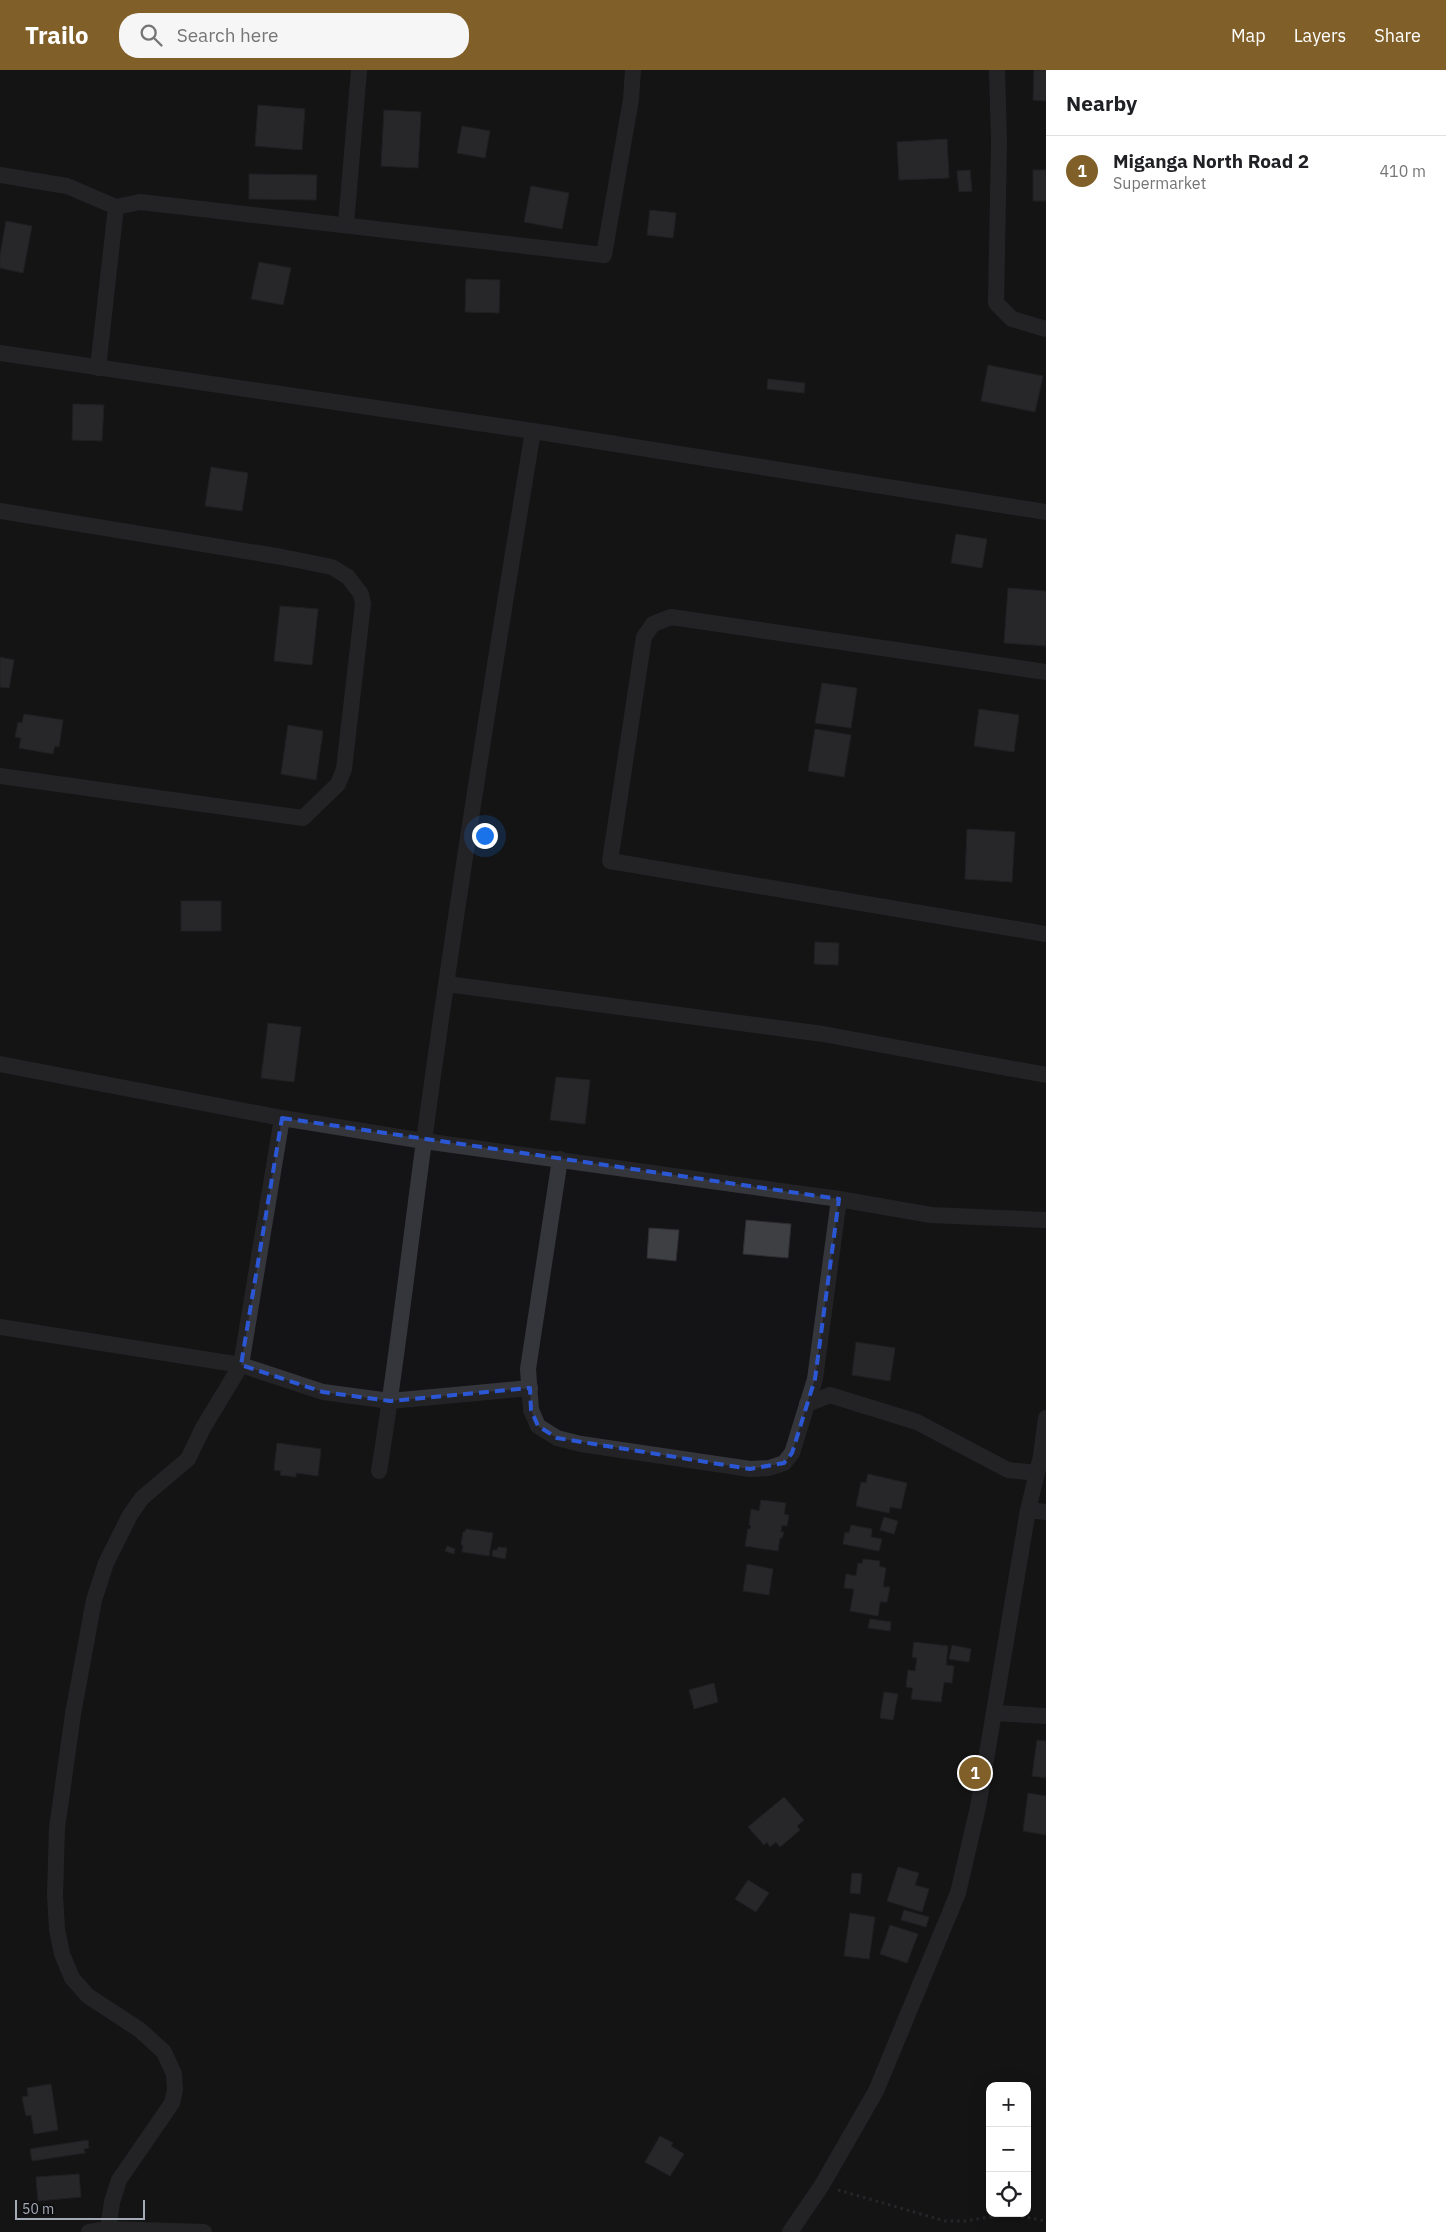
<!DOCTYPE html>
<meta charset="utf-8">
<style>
:root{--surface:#fff;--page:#f6f6f6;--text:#202124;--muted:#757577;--line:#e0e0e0;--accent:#805f28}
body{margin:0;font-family:"IBM Plex Sans",sans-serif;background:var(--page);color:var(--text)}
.controls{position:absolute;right:15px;bottom:15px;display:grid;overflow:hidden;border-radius:10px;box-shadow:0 5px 20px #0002}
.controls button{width:45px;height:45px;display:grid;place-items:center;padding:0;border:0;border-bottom:1px solid var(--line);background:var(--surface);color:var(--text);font:25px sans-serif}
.scale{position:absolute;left:15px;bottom:12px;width:130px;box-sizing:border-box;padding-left:5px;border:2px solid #a5abb6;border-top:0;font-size:14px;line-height:18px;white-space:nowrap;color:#a5abb6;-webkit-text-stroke:4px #0f0f11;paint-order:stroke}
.you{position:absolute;left:484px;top:765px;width:18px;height:18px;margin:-12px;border:4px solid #fff;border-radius:50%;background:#1a73e8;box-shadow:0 0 0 8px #1a73e833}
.badge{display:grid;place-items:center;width:32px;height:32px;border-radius:50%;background:var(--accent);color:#fff;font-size:16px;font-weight:700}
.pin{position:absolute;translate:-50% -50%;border:2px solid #fff;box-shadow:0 1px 5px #0006}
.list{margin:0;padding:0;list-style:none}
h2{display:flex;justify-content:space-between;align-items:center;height:65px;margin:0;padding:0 20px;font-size:21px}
h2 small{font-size:16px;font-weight:400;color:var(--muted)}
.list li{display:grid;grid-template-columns:32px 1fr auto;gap:15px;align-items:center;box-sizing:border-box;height:70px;padding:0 20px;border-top:1px solid var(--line)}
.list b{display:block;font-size:19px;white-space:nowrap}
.list p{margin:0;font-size:16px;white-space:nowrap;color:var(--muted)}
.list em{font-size:16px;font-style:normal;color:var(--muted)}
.icon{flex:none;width:28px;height:28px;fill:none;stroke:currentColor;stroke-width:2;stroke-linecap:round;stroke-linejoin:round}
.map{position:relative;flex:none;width:1046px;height:2162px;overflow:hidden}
header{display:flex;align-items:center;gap:30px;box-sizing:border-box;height:70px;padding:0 25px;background:var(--accent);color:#fff}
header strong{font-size:24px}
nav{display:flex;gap:28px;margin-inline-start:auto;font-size:18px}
.search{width:350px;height:45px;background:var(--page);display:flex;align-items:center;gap:12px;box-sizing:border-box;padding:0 18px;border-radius:20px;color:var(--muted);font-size:19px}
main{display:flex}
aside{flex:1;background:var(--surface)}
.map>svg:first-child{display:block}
.building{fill:#3e3f43;stroke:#2e2e32}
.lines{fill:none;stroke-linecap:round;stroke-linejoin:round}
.path{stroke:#3b3d42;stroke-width:3;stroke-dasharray:2.5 4;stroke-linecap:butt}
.minor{stroke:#35363b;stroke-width:16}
.marked{fill:none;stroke:#2b57d5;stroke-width:4;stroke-dasharray:10 6;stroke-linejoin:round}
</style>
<header>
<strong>Trailo</strong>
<div class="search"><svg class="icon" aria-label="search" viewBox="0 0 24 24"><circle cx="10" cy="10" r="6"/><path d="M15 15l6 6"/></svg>Search here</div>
<nav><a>Map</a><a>Layers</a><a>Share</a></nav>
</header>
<main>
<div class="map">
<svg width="1046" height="2162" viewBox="0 0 1046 2162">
<rect width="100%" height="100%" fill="#141416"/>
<g class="building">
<path d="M 1034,0 L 1046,0 L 1046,31 L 1033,30 Z"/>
<path d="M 258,35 L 305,39 L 302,80 L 255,76 Z"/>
<path d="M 384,40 L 421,42 L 418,98 L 381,96 Z"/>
<path d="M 462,56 L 490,61 L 485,88 L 457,83 Z"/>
<path d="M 947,69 L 949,108 L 899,110 L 897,72 Z"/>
<path d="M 970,100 L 972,121 L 959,122 L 957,101 Z"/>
<rect x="1033" y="100" width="13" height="31"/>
<path d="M 249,104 L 317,105 L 316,130 L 249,129 Z"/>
<path d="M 531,116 L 569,123 L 562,159 L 524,152 Z"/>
<path d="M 650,140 L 676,143 L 673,168 L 647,165 Z"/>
<path d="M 6,151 L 32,156 L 23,203 L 0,198 L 0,185 Z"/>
<path d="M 259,192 L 291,198 L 283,235 L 251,229 Z"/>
<path d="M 466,209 L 500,210 L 499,243 L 465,242 Z"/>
<path d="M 988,295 L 1043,306 L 1035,342 L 981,331 Z"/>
<path d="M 768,309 L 805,313 L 804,323 L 767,319 Z"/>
<path d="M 73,334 L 104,335 L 102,371 L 72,370 Z"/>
<path d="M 211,397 L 248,403 L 242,441 L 205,436 Z"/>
<path d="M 956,464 L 987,469 L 982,498 L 951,493 Z"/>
<path d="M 1008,518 L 1046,521 L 1046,576 L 1004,573 Z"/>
<path d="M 280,536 L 318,539 L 312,595 L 274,591 Z"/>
<path d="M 0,587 L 14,590 L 9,618 L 0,617 Z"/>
<path d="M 822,613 L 857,618 L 851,658 L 815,653 Z"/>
<path d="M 979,639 L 1019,645 L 1014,682 L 974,676 Z"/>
<path d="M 24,644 L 63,650 L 59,677 L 55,676 L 53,684 L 19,678 L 21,668 L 15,667 L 18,652 L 22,653 Z"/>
<path d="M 288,655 L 323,661 L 316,710 L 281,704 Z"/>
<path d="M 815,659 L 851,665 L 844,707 L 808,701 Z"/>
<path d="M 967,759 L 1015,762 L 1012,812 L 965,809 Z"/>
<rect x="181" y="831" width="40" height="30"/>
<path d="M 815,872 L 839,873 L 838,895 L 814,894 Z"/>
<path d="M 268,953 L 301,957 L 294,1012 L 261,1008 Z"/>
<path d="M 556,1007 L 590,1010 L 585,1054 L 550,1050 Z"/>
<path d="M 746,1150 L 791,1154 L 788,1188 L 743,1184 Z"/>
<path d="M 649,1158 L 679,1160 L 676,1191 L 647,1188 Z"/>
<path d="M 856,1272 L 895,1278 L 890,1311 L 852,1305 Z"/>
<path d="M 277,1373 L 321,1379 L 318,1406 L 296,1403 L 296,1407 L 280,1405 L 281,1401 L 274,1400 Z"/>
<path d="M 868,1404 L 907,1413 L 901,1439 L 890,1437 L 889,1443 L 856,1436 L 861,1412 L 866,1413 Z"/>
<path d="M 761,1430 L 786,1433 L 784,1444 L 789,1445 L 787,1456 L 782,1455 L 781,1462 L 784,1462 L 782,1468 L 780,1468 L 778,1481 L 745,1476 L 748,1459 L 750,1459 L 751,1455 L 749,1455 L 751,1439 L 759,1441 Z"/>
<path d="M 884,1447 L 898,1451 L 894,1464 L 880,1460 Z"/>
<path d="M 851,1455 L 872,1459 L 871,1467 L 882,1469 L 879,1481 L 843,1474 L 845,1462 L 849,1463 Z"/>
<path d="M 466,1459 L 493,1463 L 489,1486 L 462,1482 L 463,1475 L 461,1475 L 463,1462 L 465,1462 Z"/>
<path d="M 447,1476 L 455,1479 L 454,1484 L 445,1481 Z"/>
<path d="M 498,1477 L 507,1478 L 505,1489 L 492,1486 L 493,1480 L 497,1480 Z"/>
<path d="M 863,1489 L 880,1491 L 879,1496 L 886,1498 L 883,1517 L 890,1517 L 887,1532 L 880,1532 L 878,1546 L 850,1541 L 854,1519 L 844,1518 L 846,1504 L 856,1506 L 858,1493 L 862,1494 Z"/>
<path d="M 747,1494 L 773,1499 L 769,1525 L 743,1521 Z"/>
<path d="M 870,1549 L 891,1552 L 890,1561 L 868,1558 Z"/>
<path d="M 914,1572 L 948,1576 L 946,1595 L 954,1596 L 952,1613 L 944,1612 L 941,1632 L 911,1629 L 913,1618 L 906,1617 L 908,1600 L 915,1601 L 917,1588 L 912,1587 Z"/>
<path d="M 952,1575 L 971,1579 L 969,1592 L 949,1589 Z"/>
<path d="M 714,1613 L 718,1632 L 694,1639 L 689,1620 Z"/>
<path d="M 884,1622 L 898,1624 L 893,1650 L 880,1648 Z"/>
<path d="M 1037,1670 L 1046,1671 L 1046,1708 L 1032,1706 Z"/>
<path d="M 1028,1723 L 1046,1726 L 1046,1765 L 1023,1761 Z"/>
<path d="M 784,1727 L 804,1750 L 797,1756 L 800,1760 L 780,1777 L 776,1772 L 770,1777 L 767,1772 L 764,1775 L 748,1757 Z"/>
<path d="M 898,1797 L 919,1803 L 915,1815 L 929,1819 L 922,1842 L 887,1831 Z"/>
<path d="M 852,1803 L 862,1804 L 860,1824 L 850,1823 Z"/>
<path d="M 748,1810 L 769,1823 L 756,1842 L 735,1829 Z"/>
<path d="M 904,1840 L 929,1847 L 926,1857 L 901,1850 Z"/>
<path d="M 850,1843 L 875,1847 L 869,1889 L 844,1886 Z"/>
<path d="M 890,1855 L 918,1864 L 907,1893 L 880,1884 Z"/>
<path d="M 51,2014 L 58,2060 L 34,2064 L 31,2045 L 26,2046 L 22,2027 L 28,2026 L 27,2018 Z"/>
<path d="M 660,2066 L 673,2073 L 671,2076 L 684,2084 L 670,2106 L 645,2092 Z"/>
<path d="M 88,2070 L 89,2078 L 84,2079 L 85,2083 L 32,2091 L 30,2079 Z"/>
<path d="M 79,2104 L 81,2127 L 38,2131 L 36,2107 Z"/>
</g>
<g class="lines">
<path class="path" d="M 838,2120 L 945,2151 L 965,2151 L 1008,2144 L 1046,2151"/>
<g class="minor">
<path d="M 997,0 L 999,72 L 996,233 L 1012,249 L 1046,259"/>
<path d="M 0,105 L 67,116 L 116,137 L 98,298"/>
<path d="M 116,137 L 140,132 L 604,185 L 631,29 L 633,0"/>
<path d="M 346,154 L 359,0"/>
<path d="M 0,283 L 533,361 L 1046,442"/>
<path d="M 0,441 L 282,487 L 332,497 L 348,507 L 361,524 L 363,534 L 344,699 L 338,714 L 303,748 L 0,706"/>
<path d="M 1046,602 L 671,547 L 653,554 L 644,567 L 610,791 L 1046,864"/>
<path d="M 447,914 L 823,964 L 1046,1005"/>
<path d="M 0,994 L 282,1048 L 241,1295 L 203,1358 L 188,1389 L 142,1428 L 130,1445 L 106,1493 L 94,1530 L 73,1644 L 57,1758 L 55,1825 L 57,1859 L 62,1884 L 72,1908 L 88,1926 L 140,1960 L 164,1982 L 174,2004 L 175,2020 L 172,2033 L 119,2110 L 112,2132 L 108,2159"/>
<path d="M 282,1048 L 424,1071 L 839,1129 L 931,1145 L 1046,1150"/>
<path d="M 560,1089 L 528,1299 L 531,1340 L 538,1356 L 557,1368 L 581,1374 L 750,1399 L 769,1398 L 784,1393 L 792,1383 L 815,1309 L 839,1129"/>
<path d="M 0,1257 L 241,1295 L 323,1322 L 390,1331 L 530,1318"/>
<path d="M 807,1334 L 830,1325 L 917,1352 L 1008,1400 L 1037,1403"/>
<path d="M 379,1401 C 397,1291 409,1181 424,1071 C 456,834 494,597 533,361"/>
<path d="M 1028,1440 L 1046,1442"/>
<path d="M 995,1643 L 1046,1646"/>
<path d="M 89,2162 L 108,2159 L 204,2162"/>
<path d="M 790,2162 L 822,2115 L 876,2021 L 958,1823 L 978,1737 L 1028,1440 L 1041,1386 L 1046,1348"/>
</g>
</g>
<path d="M0 0H1046V2162H0ZM 282,1048 L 839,1129 L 815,1309 L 792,1383 L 784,1393 L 750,1399 L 557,1368 L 538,1356 L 531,1340 L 530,1318 L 390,1331 L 323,1322 L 241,1295 Z" fill="#141416" fill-opacity=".55" fill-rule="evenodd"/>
<path class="marked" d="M 282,1048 L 839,1129 L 815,1309 L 792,1383 L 784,1393 L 750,1399 L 557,1368 L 538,1356 L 531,1340 L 530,1318 L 390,1331 L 323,1322 L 241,1295 Z"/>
</svg>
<div class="controls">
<button>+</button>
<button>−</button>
<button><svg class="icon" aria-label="locate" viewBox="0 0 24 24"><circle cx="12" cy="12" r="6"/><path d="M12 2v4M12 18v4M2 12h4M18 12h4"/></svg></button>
</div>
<div class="scale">50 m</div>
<div class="you"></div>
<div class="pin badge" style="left:975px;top:1703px">1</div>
</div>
<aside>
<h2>Nearby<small></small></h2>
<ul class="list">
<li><span class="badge">1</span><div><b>Miganga North Road 2</b><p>Supermarket</p></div><em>410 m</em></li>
</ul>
</aside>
</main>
